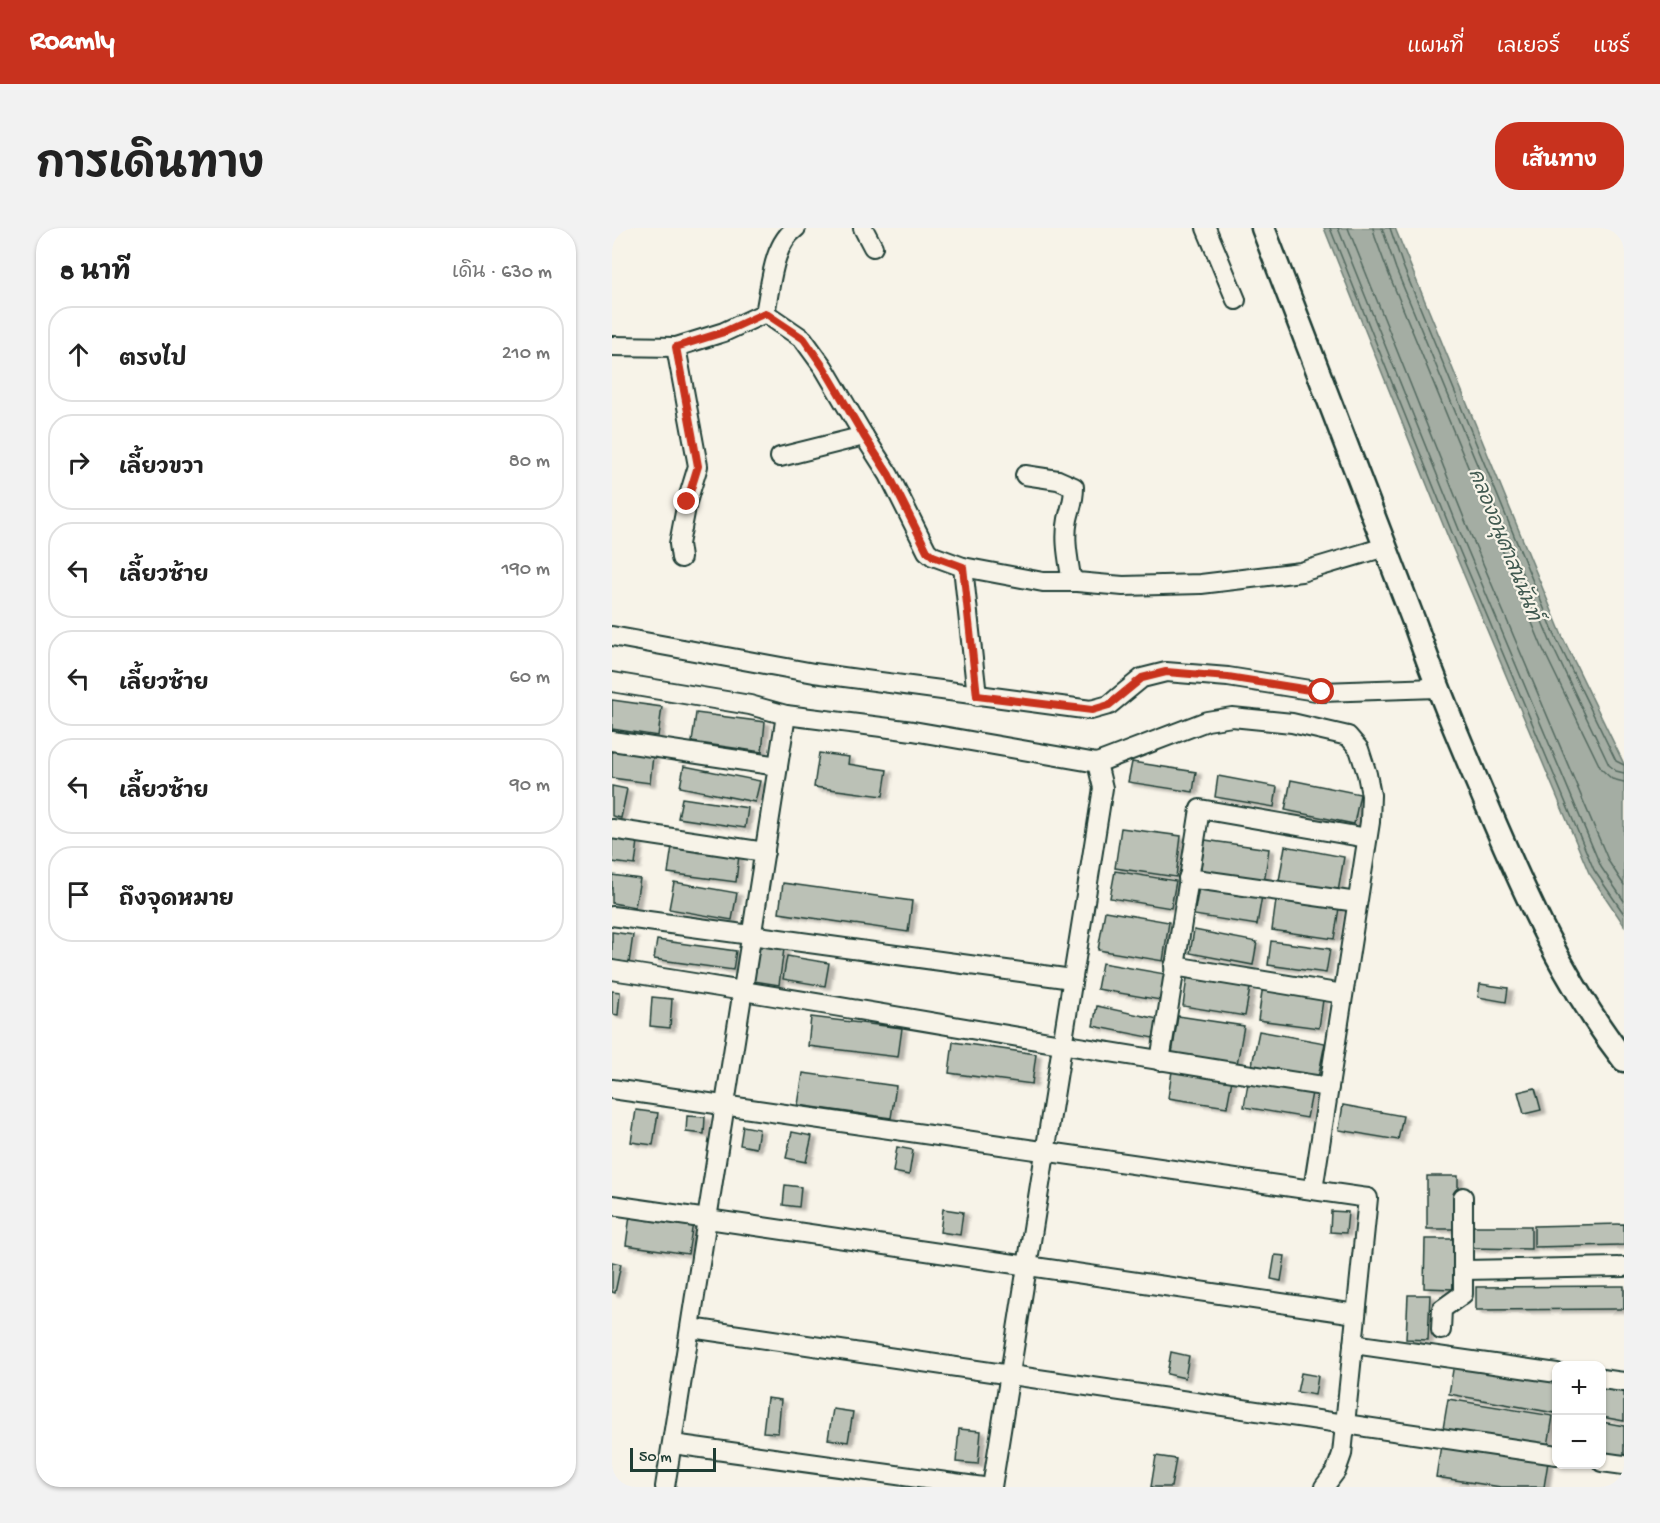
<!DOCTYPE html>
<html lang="th">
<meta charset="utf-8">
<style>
:root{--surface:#fff;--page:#f2f2f2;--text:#222;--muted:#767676;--line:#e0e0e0;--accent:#c8321e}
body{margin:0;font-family:"Gochi Hand","Playpen Sans Thai",sans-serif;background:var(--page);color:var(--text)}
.controls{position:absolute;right:18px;bottom:18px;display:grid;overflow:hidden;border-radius:12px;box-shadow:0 2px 4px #0004}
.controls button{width:54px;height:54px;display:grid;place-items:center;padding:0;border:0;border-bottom:2px solid var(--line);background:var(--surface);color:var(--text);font:30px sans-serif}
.scale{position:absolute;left:18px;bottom:15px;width:86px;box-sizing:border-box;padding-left:6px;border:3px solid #1f3d34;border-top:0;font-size:16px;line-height:21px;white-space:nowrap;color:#1f3d34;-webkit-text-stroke:4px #f7f3e8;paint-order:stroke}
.stop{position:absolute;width:18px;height:18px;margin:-14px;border:4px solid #c8321e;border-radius:50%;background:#fff}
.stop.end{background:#c8321e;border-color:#fff;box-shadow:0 2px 6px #0008}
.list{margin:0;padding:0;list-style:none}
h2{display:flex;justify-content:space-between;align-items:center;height:78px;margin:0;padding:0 24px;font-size:26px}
h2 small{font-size:20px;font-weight:400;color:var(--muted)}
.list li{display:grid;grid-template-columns:39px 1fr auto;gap:18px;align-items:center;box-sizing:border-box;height:96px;margin:0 12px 12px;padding:0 12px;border:2px solid var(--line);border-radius:24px}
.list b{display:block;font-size:22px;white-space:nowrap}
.list em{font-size:20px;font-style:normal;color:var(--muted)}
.icon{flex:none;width:33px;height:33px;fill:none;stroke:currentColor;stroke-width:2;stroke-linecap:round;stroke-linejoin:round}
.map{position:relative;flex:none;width:1012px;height:1259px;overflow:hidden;border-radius:24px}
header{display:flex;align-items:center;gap:36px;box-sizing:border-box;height:84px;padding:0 30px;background:var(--accent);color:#fff}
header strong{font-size:28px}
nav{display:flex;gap:33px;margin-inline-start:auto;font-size:21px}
.intro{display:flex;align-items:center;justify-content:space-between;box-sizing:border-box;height:144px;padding:0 36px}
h1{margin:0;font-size:42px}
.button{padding:15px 27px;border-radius:24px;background:var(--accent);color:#fff;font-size:21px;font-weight:700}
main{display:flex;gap:36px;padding:0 36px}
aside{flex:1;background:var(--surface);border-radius:24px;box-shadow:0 2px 4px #0004}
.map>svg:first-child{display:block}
.water{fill:#a4ada3;stroke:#6f8077;stroke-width:1.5}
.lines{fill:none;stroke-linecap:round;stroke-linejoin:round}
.shore{stroke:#546a60;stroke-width:1.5}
.building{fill:#bbc1b6;stroke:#1f3d34;stroke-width:1.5;filter:url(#shadow)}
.minor-casing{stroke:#1f3d34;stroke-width:22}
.major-casing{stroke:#1f3d34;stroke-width:27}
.minor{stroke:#f7f3e8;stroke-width:18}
.major{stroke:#f7f3e8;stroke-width:22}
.route{stroke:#c8321e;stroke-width:8}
.labels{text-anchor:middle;stroke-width:4.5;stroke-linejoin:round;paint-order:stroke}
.water-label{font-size:20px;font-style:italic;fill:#405950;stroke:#f7f3e8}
</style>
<header>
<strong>Roamly</strong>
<nav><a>แผนที่</a><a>เลเยอร์</a><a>แชร์</a></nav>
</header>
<div class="intro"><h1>การเดินทาง</h1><a class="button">เส้นทาง</a></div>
<main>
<aside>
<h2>8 นาที<small>เดิน · 630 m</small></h2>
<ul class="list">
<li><svg class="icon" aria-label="ahead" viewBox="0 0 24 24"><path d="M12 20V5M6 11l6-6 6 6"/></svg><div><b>ตรงไป</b></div><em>210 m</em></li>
<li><svg class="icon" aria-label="right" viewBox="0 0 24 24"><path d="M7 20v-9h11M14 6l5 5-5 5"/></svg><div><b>เลี้ยวขวา</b></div><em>80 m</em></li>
<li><svg class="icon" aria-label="left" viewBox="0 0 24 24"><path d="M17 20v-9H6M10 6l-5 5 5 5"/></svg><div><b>เลี้ยวซ้าย</b></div><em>190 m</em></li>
<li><svg class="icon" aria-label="left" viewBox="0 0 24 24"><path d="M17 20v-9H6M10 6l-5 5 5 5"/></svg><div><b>เลี้ยวซ้าย</b></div><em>60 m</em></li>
<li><svg class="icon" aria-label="left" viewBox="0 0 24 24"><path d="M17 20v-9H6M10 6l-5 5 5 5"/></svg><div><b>เลี้ยวซ้าย</b></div><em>90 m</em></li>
<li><svg class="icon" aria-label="arrive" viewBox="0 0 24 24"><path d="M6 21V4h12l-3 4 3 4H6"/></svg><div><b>ถึงจุดหมาย</b></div></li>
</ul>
</aside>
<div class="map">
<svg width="1012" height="1259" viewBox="0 0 1012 1259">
<defs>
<filter id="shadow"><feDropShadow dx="5" dy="3" stdDeviation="1.5" flood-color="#0004"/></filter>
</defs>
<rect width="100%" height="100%" fill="#f7f3e8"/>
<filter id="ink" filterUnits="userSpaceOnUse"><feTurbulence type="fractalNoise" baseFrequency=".0167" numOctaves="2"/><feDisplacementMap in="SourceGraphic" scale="12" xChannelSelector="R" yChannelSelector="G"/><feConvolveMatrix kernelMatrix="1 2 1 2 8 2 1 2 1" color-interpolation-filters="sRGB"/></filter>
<g filter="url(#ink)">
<path class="water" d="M 712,0 L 783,0 L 951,410 L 1012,536 L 1012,697 L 977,645 L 836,309 Z"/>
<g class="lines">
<g class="shore">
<path d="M 718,0 L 841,307 L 982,642 L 1012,686"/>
<path d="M 726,0 L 848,304 L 989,639 L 1012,673"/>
<path d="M 736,0 L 856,300 L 997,634 L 1012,657"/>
<path d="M 761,0 L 763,9 L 776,44 L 930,419 L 989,541 L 1000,551 L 1012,554"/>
<path d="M 770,0 L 784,41 L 939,415 L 997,537 L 1004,543 L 1012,545"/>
<path d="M 778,0 L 791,38 L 945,412 L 1004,533 L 1012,537"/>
</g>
</g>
<g class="building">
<path d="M 0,472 L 50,479 L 46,508 L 0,501 Z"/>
<path d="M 84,485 L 153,494 L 150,524 L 80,514 Z"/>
<path d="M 0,522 L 41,528 L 38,555 L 0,550 Z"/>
<path d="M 207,525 L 237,529 L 236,536 L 275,542 L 271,568 L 202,559 Z"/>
<path d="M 520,534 L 584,544 L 581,564 L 516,554 Z"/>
<path d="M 72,538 L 148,553 L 143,574 L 68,559 Z"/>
<path d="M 606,548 L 665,559 L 662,579 L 603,569 Z"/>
<path d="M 679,552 L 748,566 L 742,596 L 673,582 Z"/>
<path d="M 0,558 L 15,561 L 9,590 L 0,588 Z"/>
<path d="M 70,570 L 136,580 L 133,600 L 66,590 Z"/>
<path d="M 509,600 L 569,608 L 564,649 L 503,640 Z"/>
<path d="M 0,610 L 26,613 L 23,637 L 0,634 Z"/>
<path d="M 593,612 L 657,621 L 652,655 L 588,646 Z"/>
<path d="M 60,618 L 127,627 L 124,654 L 56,645 Z"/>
<path d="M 673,618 L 732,629 L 726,664 L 667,653 Z"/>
<path d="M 503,643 L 564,653 L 559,680 L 498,670 Z"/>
<path d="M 0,647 L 28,651 L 23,679 L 0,675 Z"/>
<path d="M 62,654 L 125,665 L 120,692 L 57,681 Z"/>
<path d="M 171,655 L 300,673 L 296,704 L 167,685 Z"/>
<path d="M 587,659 L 650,668 L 645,697 L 582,687 Z"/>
<path d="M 665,665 L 728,674 L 722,711 L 660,702 Z"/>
<path d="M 493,683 L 557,694 L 551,733 L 486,722 Z"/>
<path d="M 582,702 L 645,714 L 641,737 L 578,725 Z"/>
<path d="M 0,704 L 21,707 L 17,735 L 0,732 Z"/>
<path d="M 45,712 L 124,723 L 121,742 L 42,731 Z"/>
<path d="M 659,713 L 718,721 L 714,745 L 656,737 Z"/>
<path d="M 146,718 L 172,721 L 167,757 L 142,753 Z"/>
<path d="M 175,728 L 217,735 L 213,758 L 171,751 Z"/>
<path d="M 490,735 L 553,746 L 548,772 L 485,761 Z"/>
<path d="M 575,750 L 638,760 L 633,788 L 571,778 Z"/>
<path d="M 868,756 L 896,760 L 894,774 L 866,769 Z"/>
<path d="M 651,757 L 712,765 L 707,800 L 646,792 Z"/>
<path d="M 0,763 L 8,764 L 6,787 L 0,786 Z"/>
<path d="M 40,769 L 60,771 L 58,800 L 38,798 Z"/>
<path d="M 485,778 L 546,791 L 541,810 L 481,798 Z"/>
<path d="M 566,788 L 632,798 L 625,836 L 560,826 Z"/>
<path d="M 199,789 L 290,800 L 286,829 L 196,818 Z"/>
<path d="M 647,803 L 713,815 L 706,850 L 640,837 Z"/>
<path d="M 341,814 L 424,826 L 420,856 L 337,845 Z"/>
<path d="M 560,843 L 620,852 L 615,879 L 556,870 Z"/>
<path d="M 191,845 L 284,858 L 279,890 L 186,877 Z"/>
<path d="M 636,855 L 700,865 L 695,890 L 632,879 Z"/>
<path d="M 923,860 L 929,882 L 912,886 L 906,864 Z"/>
<path d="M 731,877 L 791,888 L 786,912 L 727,902 Z"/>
<path d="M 24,882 L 46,885 L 41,917 L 19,914 Z"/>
<path d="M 75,888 L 93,889 L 92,906 L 74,904 Z"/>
<path d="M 131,898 L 147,901 L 144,920 L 128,917 Z"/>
<path d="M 180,904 L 200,908 L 194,934 L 174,930 Z"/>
<path d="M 285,919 L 301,922 L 297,947 L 281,944 Z"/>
<rect x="815" y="948" width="31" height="53"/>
<path d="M 173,957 L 189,959 L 187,979 L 171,977 Z"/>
<path d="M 331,981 L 351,984 L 348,1007 L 328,1004 Z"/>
<path d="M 719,983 L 736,984 L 734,1005 L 718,1004 Z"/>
<path d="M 18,987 L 81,995 L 76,1026 L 14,1017 Z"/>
<path d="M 1012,996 L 1012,1017 L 922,1019 L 922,998 Z"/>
<path d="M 858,998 L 919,998 L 919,1021 L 858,1020 Z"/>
<path d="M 813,1011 L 843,1011 L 842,1061 L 812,1060 Z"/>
<path d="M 663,1027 L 673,1028 L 669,1053 L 659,1051 Z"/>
<path d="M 0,1034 L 9,1036 L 3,1065 L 0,1064 Z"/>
<path d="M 1012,1058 L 1012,1081 L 864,1082 L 864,1059 Z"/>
<path d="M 796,1067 L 818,1067 L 816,1112 L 794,1111 Z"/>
<path d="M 559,1124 L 577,1128 L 573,1150 L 555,1146 Z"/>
<path d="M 842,1136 L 945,1154 L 943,1185 L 837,1166 Z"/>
<path d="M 689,1145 L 706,1148 L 703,1167 L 685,1164 Z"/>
<path d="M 990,1159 L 1012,1162 L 1012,1193 L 990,1189 Z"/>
<path d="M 155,1170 L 169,1172 L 166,1205 L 151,1204 Z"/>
<path d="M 836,1171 L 941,1188 L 936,1218 L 831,1201 Z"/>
<path d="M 221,1181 L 241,1184 L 236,1214 L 216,1211 Z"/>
<path d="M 990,1194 L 1012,1198 L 1012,1228 L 990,1224 Z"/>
<path d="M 347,1201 L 369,1203 L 366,1236 L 344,1234 Z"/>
<path d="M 829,1217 L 936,1234 L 932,1259 L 889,1259 L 824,1249 Z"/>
<path d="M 544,1228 L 564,1231 L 559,1259 L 539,1259 Z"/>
</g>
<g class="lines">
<g class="minor-casing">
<g id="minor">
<path d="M 251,0 L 261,19"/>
<path d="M 594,0 L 624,72"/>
<path d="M 153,85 L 191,111 L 212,140 L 252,208 L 277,247 L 315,323 L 321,328 L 351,339 L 365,468"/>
<path d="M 0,118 L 64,119 L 112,104 L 153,85 C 159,58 160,17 184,0"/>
<path d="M 64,119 L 86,238 L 75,274 L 67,316 L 69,330"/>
<path d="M 168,229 L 252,208"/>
<path d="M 413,247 L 446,252 L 462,259 C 462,273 459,278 456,291 C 452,311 456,329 459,349 L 465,354 L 511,358 L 589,356 L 689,344 L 773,319"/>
<path d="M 351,339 L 431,354 L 465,354"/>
<path d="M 0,408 L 202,445 L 479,482 L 497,477 L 530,450 L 554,444 L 616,449 L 710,464 L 825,460"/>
<path d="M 0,454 L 138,477 L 174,487 L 301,503 L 485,535 L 595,493 L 620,489 L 680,495 L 736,508 L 747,521 L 755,546 L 759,567 L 758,594 L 701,962"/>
<path d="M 0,513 L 166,538"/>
<path d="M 0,601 L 153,624"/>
<path d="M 576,650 L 745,674"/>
<path d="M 0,688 L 460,751"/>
<path d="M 562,738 L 731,766"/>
<path d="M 0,742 C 239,779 478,823 717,859"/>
<path d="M 548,833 L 588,581 L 755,610"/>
<path d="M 0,861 L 756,970 L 730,1226 L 724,1243 L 712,1259"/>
<path d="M 0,977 L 744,1086"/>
<path d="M 852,1042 L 1012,1039"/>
<path d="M 79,1100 L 945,1227"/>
<path d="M 829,1102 L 830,1081 L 851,1066 L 851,969"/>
<path d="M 741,1116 L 945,1145"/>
<path d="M 990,1151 L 1012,1154"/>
<path d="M 61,1216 L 371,1259"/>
<path d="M 990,1234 L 1012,1237"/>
<path d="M 53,1259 L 174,487"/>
<path d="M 380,1259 L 491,560 L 485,535"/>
</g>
</g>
<g class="major-casing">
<path id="major" d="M 651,0 L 804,399 C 825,460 850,518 875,577 C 913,666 952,755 1012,832"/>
</g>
<use href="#minor" class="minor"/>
<use href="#major" class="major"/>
</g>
</g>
<g class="lines" filter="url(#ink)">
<path class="route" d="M 75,274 L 86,238 L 64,119 L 112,104 L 153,85 L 192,111 L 212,140 L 252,208 L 277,247 L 315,323 L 321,328 L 351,339 L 365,468 L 480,482 L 497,477 L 530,450 L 554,444 L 616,449 L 710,464"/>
</g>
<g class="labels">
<g class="water-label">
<text transform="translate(894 316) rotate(68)" y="7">คลองอนุศาสนนันท์</text>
</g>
</g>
</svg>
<div class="controls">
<button>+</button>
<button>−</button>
</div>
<div class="scale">50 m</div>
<div class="stop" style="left:710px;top:464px"></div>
<div class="stop end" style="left:75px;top:274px"></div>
</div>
</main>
